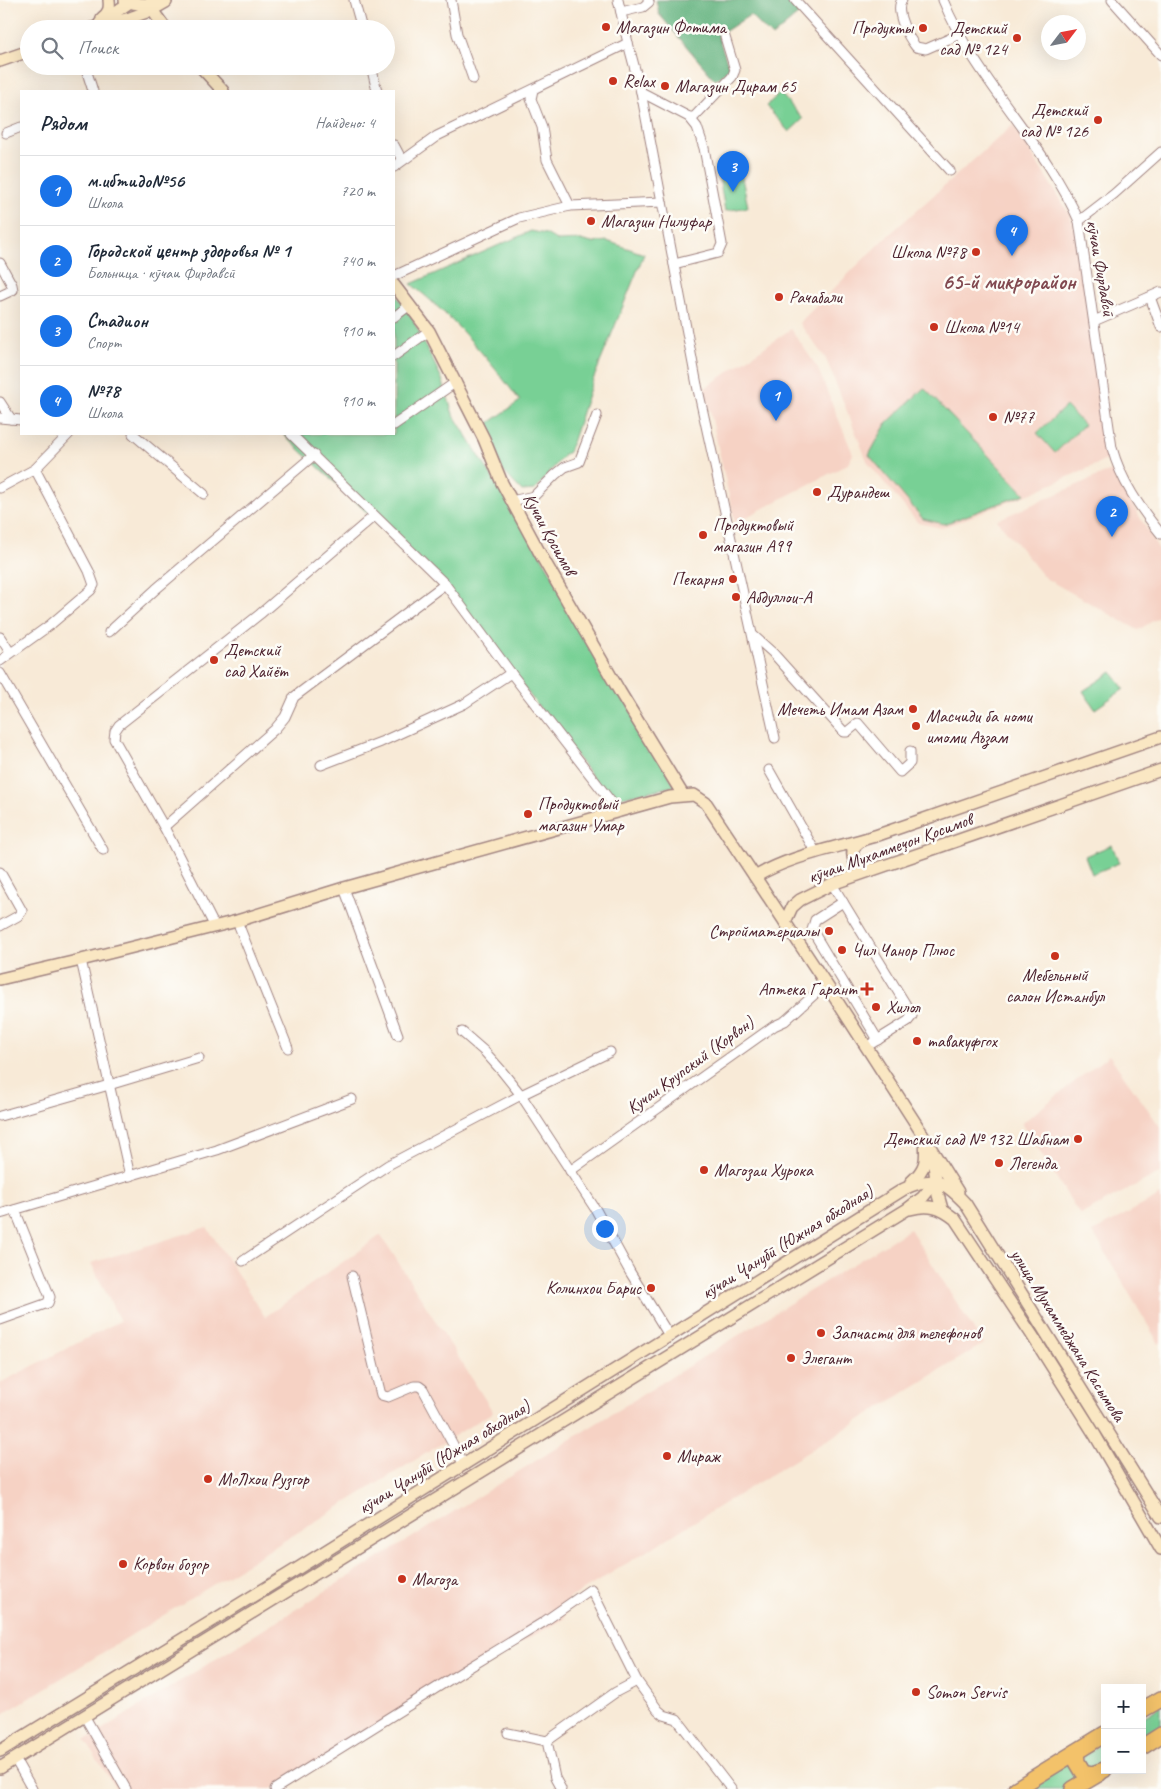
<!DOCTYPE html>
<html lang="ru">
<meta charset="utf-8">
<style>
:root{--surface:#fff;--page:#f2f2f3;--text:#1f2937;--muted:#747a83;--line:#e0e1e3;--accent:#1a73e8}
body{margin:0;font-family:Caveat,sans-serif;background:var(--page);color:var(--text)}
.controls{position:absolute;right:15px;bottom:15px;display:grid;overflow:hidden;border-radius:0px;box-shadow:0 5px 20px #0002}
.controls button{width:45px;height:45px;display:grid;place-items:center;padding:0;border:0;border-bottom:1px solid var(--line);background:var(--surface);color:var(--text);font:25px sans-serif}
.compass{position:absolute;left:1041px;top:15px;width:45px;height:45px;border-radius:50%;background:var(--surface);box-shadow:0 5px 20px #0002;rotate:58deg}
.you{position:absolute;left:604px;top:1228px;width:18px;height:18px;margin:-12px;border:4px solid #fff;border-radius:50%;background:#1a73e8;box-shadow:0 0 0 8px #1a73e833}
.badge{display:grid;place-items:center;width:32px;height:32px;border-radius:50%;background:var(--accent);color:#fff;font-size:16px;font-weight:700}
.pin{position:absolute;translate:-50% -41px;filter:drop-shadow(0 1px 2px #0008)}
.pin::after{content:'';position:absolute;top:26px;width:18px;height:15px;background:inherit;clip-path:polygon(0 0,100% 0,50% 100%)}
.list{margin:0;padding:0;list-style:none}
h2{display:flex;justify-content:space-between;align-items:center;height:65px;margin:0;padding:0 20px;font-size:21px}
h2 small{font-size:16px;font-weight:400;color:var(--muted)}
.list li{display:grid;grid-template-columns:32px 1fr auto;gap:15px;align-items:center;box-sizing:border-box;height:70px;padding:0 20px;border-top:1px solid var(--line)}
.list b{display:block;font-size:19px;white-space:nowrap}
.list p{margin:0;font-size:16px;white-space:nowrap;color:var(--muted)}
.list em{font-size:16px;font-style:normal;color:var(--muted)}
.icon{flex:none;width:28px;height:28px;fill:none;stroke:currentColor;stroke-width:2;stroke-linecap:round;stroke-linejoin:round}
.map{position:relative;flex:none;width:1161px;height:1789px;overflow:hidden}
.search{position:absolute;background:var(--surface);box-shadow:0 5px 20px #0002;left:20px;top:20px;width:375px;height:55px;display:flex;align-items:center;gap:12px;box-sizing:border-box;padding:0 18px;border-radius:28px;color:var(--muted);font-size:19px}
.panel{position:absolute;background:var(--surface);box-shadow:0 5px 20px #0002;left:20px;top:90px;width:375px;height:345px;border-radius:0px}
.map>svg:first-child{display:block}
.built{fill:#f6d2c4}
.green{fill:#78d095;stroke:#617860}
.forest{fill:#62b27e;stroke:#566854}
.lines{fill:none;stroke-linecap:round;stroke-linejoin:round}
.street-casing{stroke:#a18481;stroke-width:11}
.secondary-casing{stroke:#a18481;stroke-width:14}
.highway-casing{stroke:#a18481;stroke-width:18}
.street{stroke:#fff;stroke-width:9}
.secondary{stroke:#fae7c3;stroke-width:11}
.highway{stroke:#f3c26a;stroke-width:15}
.poi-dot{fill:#c8321e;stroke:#fdfcf7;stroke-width:2}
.labels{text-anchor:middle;stroke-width:5;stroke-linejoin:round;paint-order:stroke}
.poi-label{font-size:18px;fill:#4a1f2b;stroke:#fdfcf7;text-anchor:start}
.street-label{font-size:18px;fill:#4a1f2b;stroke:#fdfcf7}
.district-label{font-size:22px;font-weight:bold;fill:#824a51;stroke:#fdfcf7}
</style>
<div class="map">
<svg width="1161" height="1789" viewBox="0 0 1161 1789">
<rect width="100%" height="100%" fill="#fdfcf7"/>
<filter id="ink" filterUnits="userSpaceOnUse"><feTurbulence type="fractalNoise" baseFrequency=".02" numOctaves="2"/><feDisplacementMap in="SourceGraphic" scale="10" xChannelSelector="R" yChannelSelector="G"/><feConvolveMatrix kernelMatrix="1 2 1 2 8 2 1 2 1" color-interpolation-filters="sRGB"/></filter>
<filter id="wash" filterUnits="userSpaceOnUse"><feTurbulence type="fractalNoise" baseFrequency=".0096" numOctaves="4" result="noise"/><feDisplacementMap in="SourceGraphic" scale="20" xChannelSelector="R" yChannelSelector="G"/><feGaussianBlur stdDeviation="1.12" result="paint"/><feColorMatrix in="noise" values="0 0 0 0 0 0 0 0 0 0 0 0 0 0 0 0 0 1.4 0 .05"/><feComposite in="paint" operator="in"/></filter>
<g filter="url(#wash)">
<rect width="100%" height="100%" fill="#f8ead7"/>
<g class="built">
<path d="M 1013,125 L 1069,213 L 1079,240 L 1109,459 L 1027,495 L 942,528 L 918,523 L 868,463 L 826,359 L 799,323 L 882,241 Z"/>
<path d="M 791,329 L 817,367 L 853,454 L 848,464 L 735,523 L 705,388 Z"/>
<path d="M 1112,470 L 1161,553 L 1161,616 L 1138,630 L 1045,578 L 997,520 Z"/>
<path d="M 1109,1055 L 1161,1128 L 1161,1172 L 1080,1215 L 1022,1123 Z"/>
<path d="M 1161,1195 L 1161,1342 L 1159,1344 L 1093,1232 Z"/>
<path d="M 207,1227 L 265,1317 L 381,1235 L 493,1412 L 0,1716 L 0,1383 L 120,1321 L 91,1263 Z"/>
<path d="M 910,1229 L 983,1344 L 569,1599 L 564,1619 L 489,1660 L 271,1789 L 116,1789 L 85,1740 Z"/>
</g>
<g class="green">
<path d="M 780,93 L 803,119 L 789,132 L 766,106 Z"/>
<path d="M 741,173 L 748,207 L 725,211 L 719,177 Z"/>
<path d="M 531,231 L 546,234 L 558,241 L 580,240 L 592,243 L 607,241 L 644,254 L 591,385 L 569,452 L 564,455 L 535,490 L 522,491 L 502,470 L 486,425 L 520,401 C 488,358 453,317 411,284 Z"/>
<path d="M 394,293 L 407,308 L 442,379 L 453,414 L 542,557 L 675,786 L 622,797 L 604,792 L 447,587 L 283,434 L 394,434 Z"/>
<path d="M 924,388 L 1025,494 L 944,524 L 923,519 L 869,455 L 886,424 Z"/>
<path d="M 1066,406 L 1084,425 L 1055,453 L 1037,433 Z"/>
<path d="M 1112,672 L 1124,689 L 1095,709 L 1083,691 Z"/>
<path d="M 1112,845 L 1119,863 L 1092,874 L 1085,856 Z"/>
<path d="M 1161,1706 L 1161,1726 L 1142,1738 L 1142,1718 Z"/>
<path d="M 1105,1741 L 1105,1761 L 1091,1768 L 1084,1764 L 1083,1756 Z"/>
<path d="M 1067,1759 L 1079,1779 L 1063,1789 L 1019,1789 Z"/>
</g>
<path class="forest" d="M 656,0 L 788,0 L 800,13 L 772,37 L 750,15 L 718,36 L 730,70 L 715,80 L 659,14 Z"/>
</g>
<g filter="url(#ink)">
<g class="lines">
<g class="street-casing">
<g id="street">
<path d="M 354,0 L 362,29"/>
<path d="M 451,0 L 457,34 L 473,79"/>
<path d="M 618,0 L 628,43 L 641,92 L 697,385 L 775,738"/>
<path d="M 795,0 L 950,171"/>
<path d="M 902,0 C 894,11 908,37 916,47 L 926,49 L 960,34"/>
<path d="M 943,0 C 976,81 1044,141 1079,221 L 1112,448 C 1121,481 1140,508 1161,534"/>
<path d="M 1112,0 L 1161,55"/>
<path d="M 621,12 L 643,7 L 649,2 L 648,0"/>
<path d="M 85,66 L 93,91"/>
<path d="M 371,66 L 377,91"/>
<path d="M 641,92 L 689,117 L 694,117 L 732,77 L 735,70 L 725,37"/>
<path d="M 6,133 L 21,127"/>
<path d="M 394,145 L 402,160"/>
<path d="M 394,167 L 437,136 L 628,43"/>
<path d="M 570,206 L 662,202"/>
<path d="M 1079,221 L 1114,194 L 1161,152"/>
<path d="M 0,263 L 12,285 L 13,290 L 0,296"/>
<path d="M 674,264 L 718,253 L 722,244 L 704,148 L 697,127 L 689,117"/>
<path d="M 394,276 L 519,218 L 570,206 L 547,160 L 542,127 L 531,99 L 533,90"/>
<path d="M 1150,297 L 1161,327"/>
<path d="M 394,317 L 410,305"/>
<path d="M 1094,321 L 1161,292"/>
<path d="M 394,356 L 429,331"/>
<path d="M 0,402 L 11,419"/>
<path d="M 0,418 L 21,420"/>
<path d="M 394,425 L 456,382"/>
<path d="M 133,434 L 204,494"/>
<path d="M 291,434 L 445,584 L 511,673 L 619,812"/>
<path d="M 0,488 L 35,469 L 69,434"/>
<path d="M 511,501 L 534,496 L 555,475 L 565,467 L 579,462 L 597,415"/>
<path d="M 109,632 L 156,589 L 314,455"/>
<path d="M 754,636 L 773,653 L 844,732 L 847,732 L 858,723 L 900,772 L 910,763 L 910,751"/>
<path d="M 0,637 L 10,652"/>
<path d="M 0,661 L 50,625 L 91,590 L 94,585 L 89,571 L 35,469"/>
<path d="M 0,673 L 103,850"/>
<path d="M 321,765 L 381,742 L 464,704 L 511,673"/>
<path d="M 769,770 L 816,853"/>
<path d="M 164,827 L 275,729 L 285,717 L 294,697 L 445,584"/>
<path d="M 0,872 L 22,911 L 18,916 L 0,926"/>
<path d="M 832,884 L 911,1013 L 912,1016 L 908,1021 L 866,1047"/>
<path d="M 344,888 L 398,1035"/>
<path d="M 843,902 L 815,920 L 812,930 L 878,1040"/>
<path d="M 237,921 L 288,1048"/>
<path d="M 215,927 L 164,827 L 114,739 L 115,731 L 119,725 L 260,614 L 374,516"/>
<path d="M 81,960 L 130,1176"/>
<path d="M 462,1032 L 485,1052 L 501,1070 L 521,1095 L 596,1210 L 630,1272 L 670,1337"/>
<path d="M 0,1116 L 109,1085 L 199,1058"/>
<path d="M 570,1171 L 774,1026 L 785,1021 L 826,984"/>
<path d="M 0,1214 L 217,1150 L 352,1099"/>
<path d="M 243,1261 L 388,1165 L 521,1095 L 610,1052"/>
<path d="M 352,1276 L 381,1395 L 388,1397 L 414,1386 L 419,1386 L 423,1389 L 464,1465"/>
<path d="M 0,1320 L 48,1303 L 50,1297 L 15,1210"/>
<path d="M 85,1717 L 126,1789"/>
<path d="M 508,1733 L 547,1741 L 616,1692 L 637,1681"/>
<path d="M 547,1741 L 555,1778 L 561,1789"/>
<path d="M 15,1759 L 32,1789"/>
<path d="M 275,1789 L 465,1670 L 542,1623 L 591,1589 L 637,1681 L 658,1710 L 664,1715 L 677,1719 L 731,1789"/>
</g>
</g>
<g class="secondary-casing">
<g id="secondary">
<path d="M 125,0 C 135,5 148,5 159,3"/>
<path d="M 150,3 L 152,10 L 166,29"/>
<path d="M 102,18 C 109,13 110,8 109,0"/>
<path d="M 100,23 L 133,0"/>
<path d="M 89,29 L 130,18 L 152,10 L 166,2"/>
<path d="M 0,61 L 29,51"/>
<path d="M 200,66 L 223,91"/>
<path d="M 394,285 L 429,331 L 484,439 L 502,483 L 542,557 L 620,692 L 683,795"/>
<path d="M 861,841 C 850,848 851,856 857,866 L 871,869"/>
<path d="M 755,877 C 793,854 839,848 881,834 C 974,802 1068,769 1161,737"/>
<path d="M 785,922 L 792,907 L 800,900 L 832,884 L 1161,770"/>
<path d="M 0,979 L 81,960 L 237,921 L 344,888 L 670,797 L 694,795 L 706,803 L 826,984 L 925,1138 C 926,1159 928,1167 911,1182"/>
<path d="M 930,1147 L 958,1192"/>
<path d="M 933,1157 L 938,1195 L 942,1209"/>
<path d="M 910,1209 C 929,1204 940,1207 955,1219 L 1032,1335 L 1095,1435 L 1161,1549"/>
<path d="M 0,1751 L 292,1572 L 904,1189 C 934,1175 943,1180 965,1203 L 1161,1517"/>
<path d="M 0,1768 L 906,1210 L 923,1197 L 936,1181"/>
</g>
</g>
<g class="highway-casing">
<g id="highway">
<path d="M 1142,1710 L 1161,1699"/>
<path d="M 1142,1747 L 1161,1735"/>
<path d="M 1076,1752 L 1077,1762 L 1083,1772 L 1092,1774 L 1104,1770"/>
<path d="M 1016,1789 L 1105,1734"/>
<path d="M 1073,1789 L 1100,1773"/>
</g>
</g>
<use href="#street" class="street"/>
<use href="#secondary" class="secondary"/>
<use href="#highway" class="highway"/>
</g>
</g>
<g class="poi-dot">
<circle cx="606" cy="27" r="5"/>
<circle cx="923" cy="28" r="5"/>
<circle cx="1017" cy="38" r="5"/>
<circle cx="613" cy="81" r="5"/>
<circle cx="665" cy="86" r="5"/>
<circle cx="1098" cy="120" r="5"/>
<circle cx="591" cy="221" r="5"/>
<circle cx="976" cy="252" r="5"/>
<circle cx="779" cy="297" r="5"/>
<circle cx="934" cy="327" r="5"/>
<circle cx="993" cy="417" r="5"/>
<circle cx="817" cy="492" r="5"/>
<circle cx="703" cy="535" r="5"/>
<circle cx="733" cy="579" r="5"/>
<circle cx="736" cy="597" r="5"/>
<circle cx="214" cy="660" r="5"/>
<circle cx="913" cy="709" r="5"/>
<circle cx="916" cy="726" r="5"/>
<circle cx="528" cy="814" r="5"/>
<circle cx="829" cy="931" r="5"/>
<circle cx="842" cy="950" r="5"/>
<circle cx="1055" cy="956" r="5"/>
<path d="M864.5 981.5h5v5h5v5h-5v5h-5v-5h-5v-5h5z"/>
<circle cx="876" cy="1007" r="5"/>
<circle cx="917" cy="1041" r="5"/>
<circle cx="1078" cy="1139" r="5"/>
<circle cx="999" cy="1163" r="5"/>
<circle cx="704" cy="1170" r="5"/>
<circle cx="651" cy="1288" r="5"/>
<circle cx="821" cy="1333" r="5"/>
<circle cx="791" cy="1358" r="5"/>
<circle cx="667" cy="1456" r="5"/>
<circle cx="208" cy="1479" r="5"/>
<circle cx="123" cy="1564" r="5"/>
<circle cx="402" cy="1579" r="5"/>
<circle cx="916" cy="1692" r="5"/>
</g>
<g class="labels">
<g class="poi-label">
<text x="616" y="33">Магазин Фотима</text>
<text x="913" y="34" text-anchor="end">Продукты</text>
<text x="1007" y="34" text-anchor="end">Детский<tspan x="1007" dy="21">сад № 124</tspan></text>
<text x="623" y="87">Relax</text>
<text x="675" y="92">Магазин Дирам 65</text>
<text x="1088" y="116" text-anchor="end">Детский<tspan x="1088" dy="21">сад № 126</tspan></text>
<text x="601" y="227">Магазин Нилуфар</text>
<text x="966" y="258" text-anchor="end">Школа №78</text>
<text x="789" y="303">Рачабали</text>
<text x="944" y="333">Школа №14</text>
<text x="1003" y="423">№77</text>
<text x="827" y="498">Дурандеш</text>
<text x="713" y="531">Продуктовый<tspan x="713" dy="21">магазин А99</tspan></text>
<text x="723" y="585" text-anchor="end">Пекарня</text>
<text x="746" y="603">Абдуллои-А</text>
<text x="224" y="656">Детский<tspan x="224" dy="21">сад Хайёт</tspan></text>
<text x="903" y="715" text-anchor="end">Мечеть Имам Азам</text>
<text x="926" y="722">Масчиди ба номи<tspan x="926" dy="21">имоми Аъзам</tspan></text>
<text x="538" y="810">Продуктовый<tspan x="538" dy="21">магазин Умар</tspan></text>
<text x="819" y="937" text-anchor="end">Стройматериалы</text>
<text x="852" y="956">Чил Чанор Плюс</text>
<text x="1055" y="981" text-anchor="middle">Мебельный<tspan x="1055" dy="21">салон Истанбул</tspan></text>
<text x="857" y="995" text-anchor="end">Аптека Гарант</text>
<text x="886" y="1013">Хилол</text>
<text x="927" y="1047">тавакуфгох</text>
<text x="1068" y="1145" text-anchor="end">Детский сад № 132 Шабнам</text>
<text x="1009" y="1169">Легенда</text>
<text x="714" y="1176">Магозаи Хурока</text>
<text x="641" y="1294" text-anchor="end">Колинхои Барис</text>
<text x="831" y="1339">Запчасти для телефонов</text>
<text x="801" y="1364">Элегант</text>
<text x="677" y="1462">Мираж</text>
<text x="218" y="1485">МоЛхои Рузгор</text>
<text x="133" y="1570">Корвон бозор</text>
<text x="412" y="1585">Магоза</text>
<text x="926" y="1698">Somon Servis</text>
</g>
<g class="street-label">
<text transform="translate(1101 268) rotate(80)" y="6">кӯчаи Фирдавсӣ</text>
<text transform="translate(550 534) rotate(61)" y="6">Кучаи Қосимов</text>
<text transform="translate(890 848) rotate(-20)" y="6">кӯчаи Мухаммеҷон Қосимов</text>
<text transform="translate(690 1065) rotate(-36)" y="6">Кучаи Крупский (Корвон)</text>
<text transform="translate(787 1242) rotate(-32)" y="6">кӯчаи Ҷанубӣ (Южная обходная)</text>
<text transform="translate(1068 1335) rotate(58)" y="6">улица Мухаммеджана Касымова</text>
<text transform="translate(444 1457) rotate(-32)" y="6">кӯчаи Ҷанубӣ (Южная обходная)</text>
</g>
<g class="district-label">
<text x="1009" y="289">65-й микрорайон</text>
</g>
</g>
</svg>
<div class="controls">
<button>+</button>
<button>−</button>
</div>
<svg class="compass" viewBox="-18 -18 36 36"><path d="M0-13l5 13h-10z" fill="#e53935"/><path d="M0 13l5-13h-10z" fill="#747a83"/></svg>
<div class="you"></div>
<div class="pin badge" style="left:776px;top:421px">1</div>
<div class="pin badge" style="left:1112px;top:537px">2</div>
<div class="pin badge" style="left:733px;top:192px">3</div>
<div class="pin badge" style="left:1012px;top:256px">4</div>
<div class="search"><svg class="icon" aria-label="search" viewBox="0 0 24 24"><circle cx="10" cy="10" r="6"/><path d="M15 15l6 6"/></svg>Поиск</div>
<section class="panel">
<h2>Рядом<small>Найдено: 4</small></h2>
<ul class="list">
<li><span class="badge">1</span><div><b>м.ибтидо№56</b><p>Школа</p></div><em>720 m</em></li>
<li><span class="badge">2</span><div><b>Городской центр здоровья № 1</b><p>Больница · кӯчаи Фирдавсӣ</p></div><em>740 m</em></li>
<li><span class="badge">3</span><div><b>Стадион</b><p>Спорт</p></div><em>910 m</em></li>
<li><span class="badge">4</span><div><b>№78</b><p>Школа</p></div><em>910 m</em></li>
</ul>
</section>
</div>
